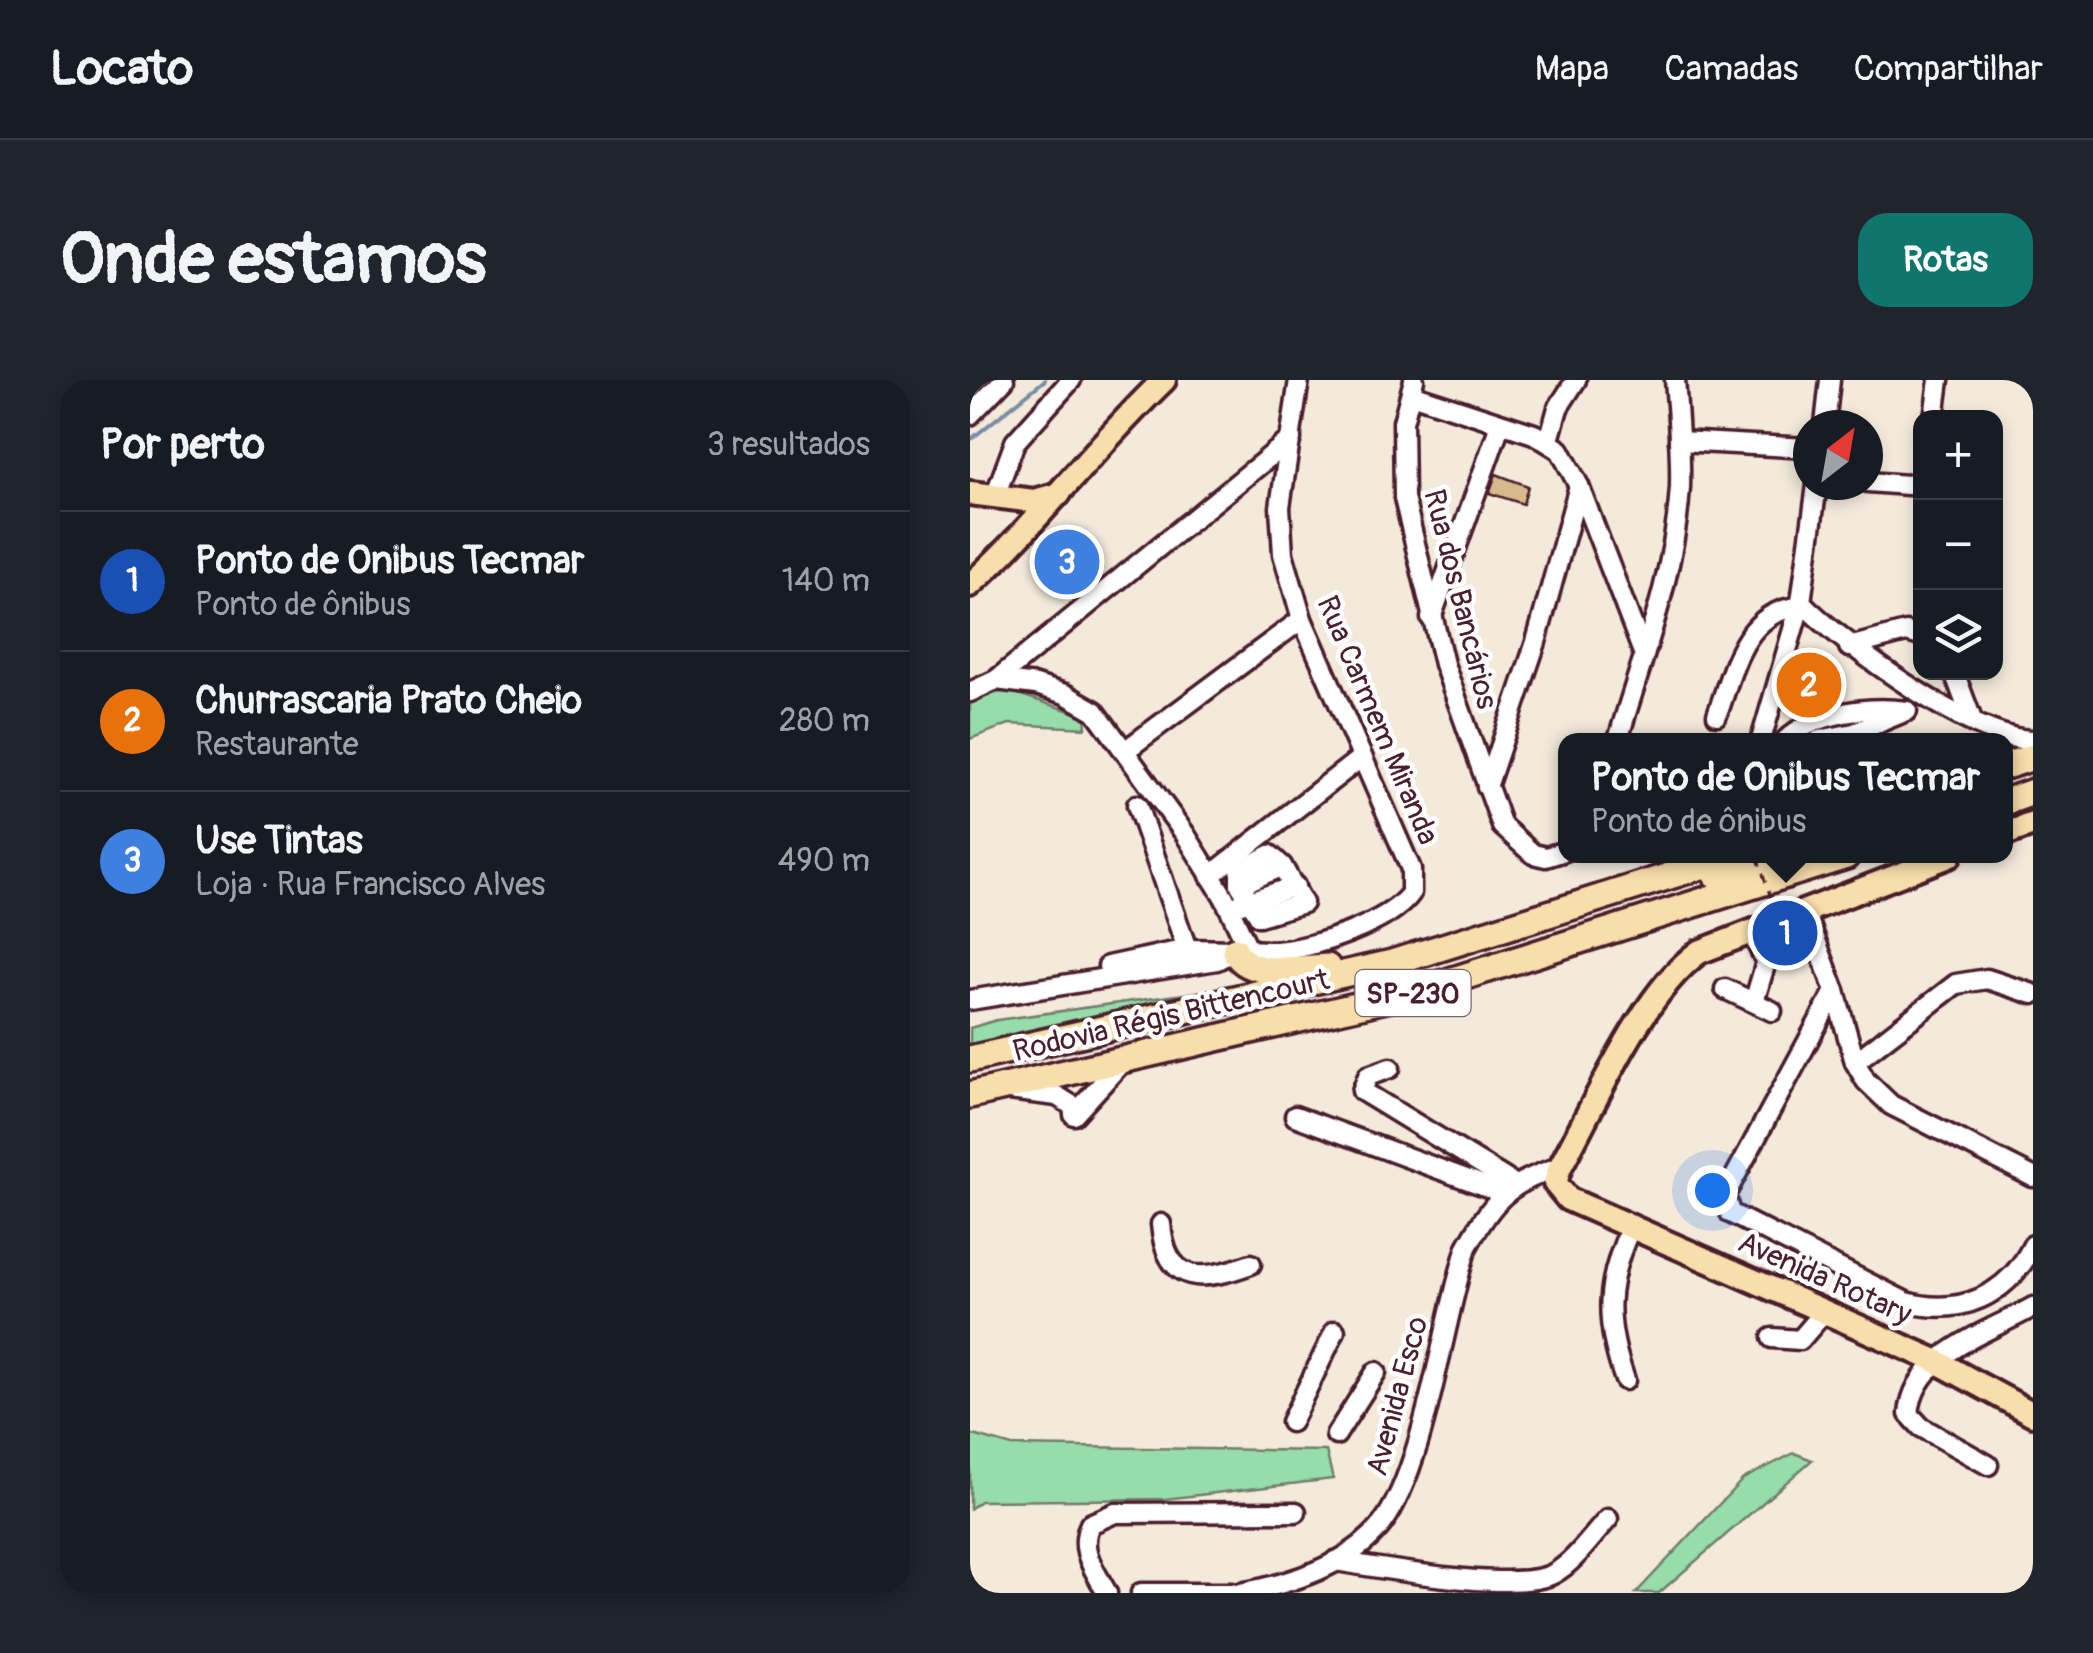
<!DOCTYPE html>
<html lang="pt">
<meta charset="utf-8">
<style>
:root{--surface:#171b24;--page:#20242c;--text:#f1f3f6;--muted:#9ea1a6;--line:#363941;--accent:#0f766e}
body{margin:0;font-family:Pangolin,sans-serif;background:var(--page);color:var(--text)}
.controls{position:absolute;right:30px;top:30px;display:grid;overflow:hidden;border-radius:20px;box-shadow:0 5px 15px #0003}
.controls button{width:90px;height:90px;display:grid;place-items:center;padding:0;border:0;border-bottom:2px solid var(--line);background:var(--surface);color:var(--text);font:50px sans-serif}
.compass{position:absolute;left:823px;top:30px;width:90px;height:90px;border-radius:50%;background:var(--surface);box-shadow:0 5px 15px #0003;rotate:31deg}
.you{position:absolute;left:742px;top:810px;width:35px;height:35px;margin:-25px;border:8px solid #fff;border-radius:50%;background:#1a73e8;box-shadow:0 0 0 15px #1a73e833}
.badge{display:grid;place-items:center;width:65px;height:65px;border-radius:50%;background:var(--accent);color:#fff;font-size:32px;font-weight:700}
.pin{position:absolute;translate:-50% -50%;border:5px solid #fff;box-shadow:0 2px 10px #0006}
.popup{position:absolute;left:588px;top:353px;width:455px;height:130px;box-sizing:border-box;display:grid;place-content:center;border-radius:20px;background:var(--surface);filter:drop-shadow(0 2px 8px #0005);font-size:32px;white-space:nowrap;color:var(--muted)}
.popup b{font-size:38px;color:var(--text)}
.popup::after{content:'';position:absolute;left:50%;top:100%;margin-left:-20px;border:20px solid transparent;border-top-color:var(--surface)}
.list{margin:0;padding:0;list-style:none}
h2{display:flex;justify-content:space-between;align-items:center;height:130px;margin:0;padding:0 40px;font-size:42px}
h2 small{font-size:32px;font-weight:400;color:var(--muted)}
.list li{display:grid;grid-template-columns:65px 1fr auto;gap:30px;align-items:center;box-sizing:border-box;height:140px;padding:0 40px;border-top:2px solid var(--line)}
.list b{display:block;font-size:38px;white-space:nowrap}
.list p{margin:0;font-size:32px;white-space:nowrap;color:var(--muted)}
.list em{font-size:32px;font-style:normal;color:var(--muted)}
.icon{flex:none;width:55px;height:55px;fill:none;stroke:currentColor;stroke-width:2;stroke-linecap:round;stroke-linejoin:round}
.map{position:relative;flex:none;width:1063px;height:1213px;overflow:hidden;border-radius:30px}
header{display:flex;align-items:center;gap:60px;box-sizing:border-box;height:140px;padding:0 50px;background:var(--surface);border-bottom:2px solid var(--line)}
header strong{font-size:48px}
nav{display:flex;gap:55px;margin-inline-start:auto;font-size:35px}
.intro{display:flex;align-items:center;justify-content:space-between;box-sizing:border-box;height:240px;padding:0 60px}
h1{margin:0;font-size:70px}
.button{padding:25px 45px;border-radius:30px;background:var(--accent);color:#fff;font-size:35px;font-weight:700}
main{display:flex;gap:60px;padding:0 60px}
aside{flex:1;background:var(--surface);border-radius:30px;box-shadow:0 5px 15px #0003}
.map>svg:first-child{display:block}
.green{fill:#96ddab;stroke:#707e6b;stroke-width:2.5}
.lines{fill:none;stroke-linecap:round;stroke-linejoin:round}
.stream{stroke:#788da5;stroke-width:4}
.building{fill:#d6ba8b;stroke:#4a1f2b;stroke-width:2.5}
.minor-casing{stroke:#4a1f2b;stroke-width:25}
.major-casing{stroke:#4a1f2b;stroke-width:30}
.highway-casing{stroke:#4a1f2b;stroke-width:32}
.minor{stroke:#fff;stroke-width:18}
.major{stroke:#f8deab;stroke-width:22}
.highway{stroke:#f8deab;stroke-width:25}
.path-bridge{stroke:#4a1f2b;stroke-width:2.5;stroke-dasharray:10 8;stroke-linecap:butt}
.labels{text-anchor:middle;stroke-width:9;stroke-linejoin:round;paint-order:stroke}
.shield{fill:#fff;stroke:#80626b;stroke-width:2.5}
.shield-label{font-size:28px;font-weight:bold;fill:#4a1f2b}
.street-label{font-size:30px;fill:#4a1f2b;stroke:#fff}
</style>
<header>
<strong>Locato</strong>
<nav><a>Mapa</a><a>Camadas</a><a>Compartilhar</a></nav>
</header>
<div class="intro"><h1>Onde estamos</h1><a class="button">Rotas</a></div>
<main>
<aside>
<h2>Por perto<small>3 resultados</small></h2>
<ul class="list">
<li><span class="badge" style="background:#1a4fb4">1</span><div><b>Ponto de Onibus Tecmar</b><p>Ponto de ônibus</p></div><em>140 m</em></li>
<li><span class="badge" style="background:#e8710a">2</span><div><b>Churrascaria Prato Cheio</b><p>Restaurante</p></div><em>280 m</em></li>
<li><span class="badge" style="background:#3f7fe0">3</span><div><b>Use Tintas</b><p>Loja · Rua Francisco Alves</p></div><em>490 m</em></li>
</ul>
</aside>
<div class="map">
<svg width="1063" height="1213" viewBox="0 0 1063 1213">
<rect width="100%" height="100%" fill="#f3eadc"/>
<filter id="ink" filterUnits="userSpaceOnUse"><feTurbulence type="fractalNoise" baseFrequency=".01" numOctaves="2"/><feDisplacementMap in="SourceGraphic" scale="20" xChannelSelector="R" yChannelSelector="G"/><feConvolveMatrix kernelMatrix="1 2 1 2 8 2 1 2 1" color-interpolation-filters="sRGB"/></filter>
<g filter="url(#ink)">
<g class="green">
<path d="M 39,311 L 115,336 L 116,348 L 39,344 L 0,359 L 0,317 Z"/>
<path d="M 228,612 L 37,655 L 0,668 L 0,648 L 27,640 Z"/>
<path d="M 0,1054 L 42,1066 L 356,1071 L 363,1099 L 195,1119 L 10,1121 L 0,1129 Z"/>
<path d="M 824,1073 L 842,1080 L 689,1213 L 666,1213 L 773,1099 Z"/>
</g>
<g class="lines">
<path class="stream" d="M 0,60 L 75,0"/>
</g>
<g class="building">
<path d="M 526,94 L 558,106 L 553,124 L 519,113 Z"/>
<path d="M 87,156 L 121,198 L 108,209 L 75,166 Z"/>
</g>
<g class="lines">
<g class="minor-casing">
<g id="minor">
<path d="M 444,0 L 433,42 L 434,118 L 474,284 L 532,446 L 563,474 L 576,477 L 595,471"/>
<path d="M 441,14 L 564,54 L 590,70 L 609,106 L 674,275"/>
<path d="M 0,35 L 34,0"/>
<path d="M 964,38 L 969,0"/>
<path d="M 855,45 L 860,0"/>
<path d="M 579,60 L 588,28 L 606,0"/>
<path d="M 709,61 L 838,68"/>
<path d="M 898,102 L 938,105 L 951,101"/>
<path d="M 25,116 L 45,62 L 101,0"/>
<path d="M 831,222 C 874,265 1003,360 1063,360"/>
<path d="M 461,238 L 530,45"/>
<path d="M 879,267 L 936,252 L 951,256"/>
<path d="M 984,292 L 1002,340"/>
<path d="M 26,300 L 321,59"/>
<path d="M 0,312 L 26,300 L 66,305 L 95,314 L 125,331 L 215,454 L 254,517 L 277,566"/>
<path d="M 747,335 C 763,290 774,231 829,227"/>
<path d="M 648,360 C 672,278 705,194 710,107 C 711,72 708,36 705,0"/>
<path d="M 791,360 L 831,222 L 847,105"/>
<path d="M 816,360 C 845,332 899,326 937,331"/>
<path d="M 849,360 L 884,353 L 932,333"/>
<path d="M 156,370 L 332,239"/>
<path d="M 517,407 L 566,262 L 609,106"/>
<path d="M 167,425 L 217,569"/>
<path d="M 312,486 L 333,523 L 289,536 L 270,505 Z"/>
<path d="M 240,496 L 392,377"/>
<path d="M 270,505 L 270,491 L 300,475 L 312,486"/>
<path d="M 268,525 L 325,506"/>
<path d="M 835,532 L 865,611 L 885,682 L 896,701 L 921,725 L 1063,797"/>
<path d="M 781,552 L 796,582 L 784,622"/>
<path d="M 138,586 L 217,569 L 265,570"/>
<path d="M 755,609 L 802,631"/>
<path d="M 865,611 L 755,815 L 760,833 L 936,922 C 990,937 1038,916 1063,865"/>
<path d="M 0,620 L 247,580 C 275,565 278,572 306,571 C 342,569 420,543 441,513 L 441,489 L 332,239 L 313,174 L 310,127 L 329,0"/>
<path d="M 885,682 L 986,604 L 1017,599 L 1063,614"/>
<path d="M 420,688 L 398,696 L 392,711 L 544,804"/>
<path d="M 39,710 L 87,716 L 103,726 L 104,735 L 152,682"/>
<path d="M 325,736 L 534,813"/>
<path d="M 191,844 C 196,907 234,901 281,884"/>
<path d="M 802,958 L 830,960 L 855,931"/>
<path d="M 655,1000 C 634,941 635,902 662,845"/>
<path d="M 321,1042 L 365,951"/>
<path d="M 366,1055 L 406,992"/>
<path d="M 1018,1085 L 951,1047 L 939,1034 C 944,973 1018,953 1063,927"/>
<path d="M 365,1181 C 412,1188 544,1213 583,1194 C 605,1182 621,1157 638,1139"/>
<path d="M 137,1213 C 124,1189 108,1170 120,1144 L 145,1133 L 326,1132"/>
<path d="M 171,1213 L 262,1213"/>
<path d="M 270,1213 C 319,1204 380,1185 412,1144 C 455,1087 473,941 497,867 C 523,820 539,802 590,787"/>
</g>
</g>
<g class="major-casing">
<g id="major">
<path d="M 0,113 L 64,121 L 89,114"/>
<path d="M 0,205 C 70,141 125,66 194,0"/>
<path d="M 1035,454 L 1063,444"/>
<path d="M 979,476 L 729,572 C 672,613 625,724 590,787 L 585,803 L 598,819 L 964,980 L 1063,1034"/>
</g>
</g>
<g class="highway-casing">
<g id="highway">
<path d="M 1035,386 L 1063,377"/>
<path d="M 1035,422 L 1063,412"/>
<path d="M 746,495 L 813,476"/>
<path d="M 265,570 C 276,600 331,588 357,587"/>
<path d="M 0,679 L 422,583 L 763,476"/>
<path d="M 0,715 L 442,613 L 876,476"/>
</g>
</g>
<use href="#minor" class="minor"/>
<use href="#major" class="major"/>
<use href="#highway" class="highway"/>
<path class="path-bridge" d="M 787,476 L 805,531"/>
</g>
</g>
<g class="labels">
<rect class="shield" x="385.5" y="590" width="115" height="46" rx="8"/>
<g class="shield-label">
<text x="443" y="623">SP-230</text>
</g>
<g class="street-label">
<text transform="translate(491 219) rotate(76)" y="10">Rua dos Bancários</text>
<text transform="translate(408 340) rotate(67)" y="10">Rua Carmem Miranda</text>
<text transform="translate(201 635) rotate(-13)" y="10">Rodovia Régis Bittencourt</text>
<text transform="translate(855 898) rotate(24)" y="10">Avenida Rotary</text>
<text transform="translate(427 1016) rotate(-75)" y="10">Avenida Esco</text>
</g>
</g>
</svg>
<div class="controls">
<button>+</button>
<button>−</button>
<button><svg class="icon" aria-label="layers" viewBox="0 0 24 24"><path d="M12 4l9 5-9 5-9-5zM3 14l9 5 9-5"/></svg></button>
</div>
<svg class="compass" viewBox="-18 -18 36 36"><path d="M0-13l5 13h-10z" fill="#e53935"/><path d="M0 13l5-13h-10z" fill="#9ea1a6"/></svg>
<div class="you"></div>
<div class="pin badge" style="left:815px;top:553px;background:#1a4fb4">1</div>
<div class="popup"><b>Ponto de Onibus Tecmar</b>Ponto de ônibus</div>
<div class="pin badge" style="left:839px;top:305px;background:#e8710a">2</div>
<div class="pin badge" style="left:97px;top:182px;background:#3f7fe0">3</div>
</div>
</main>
